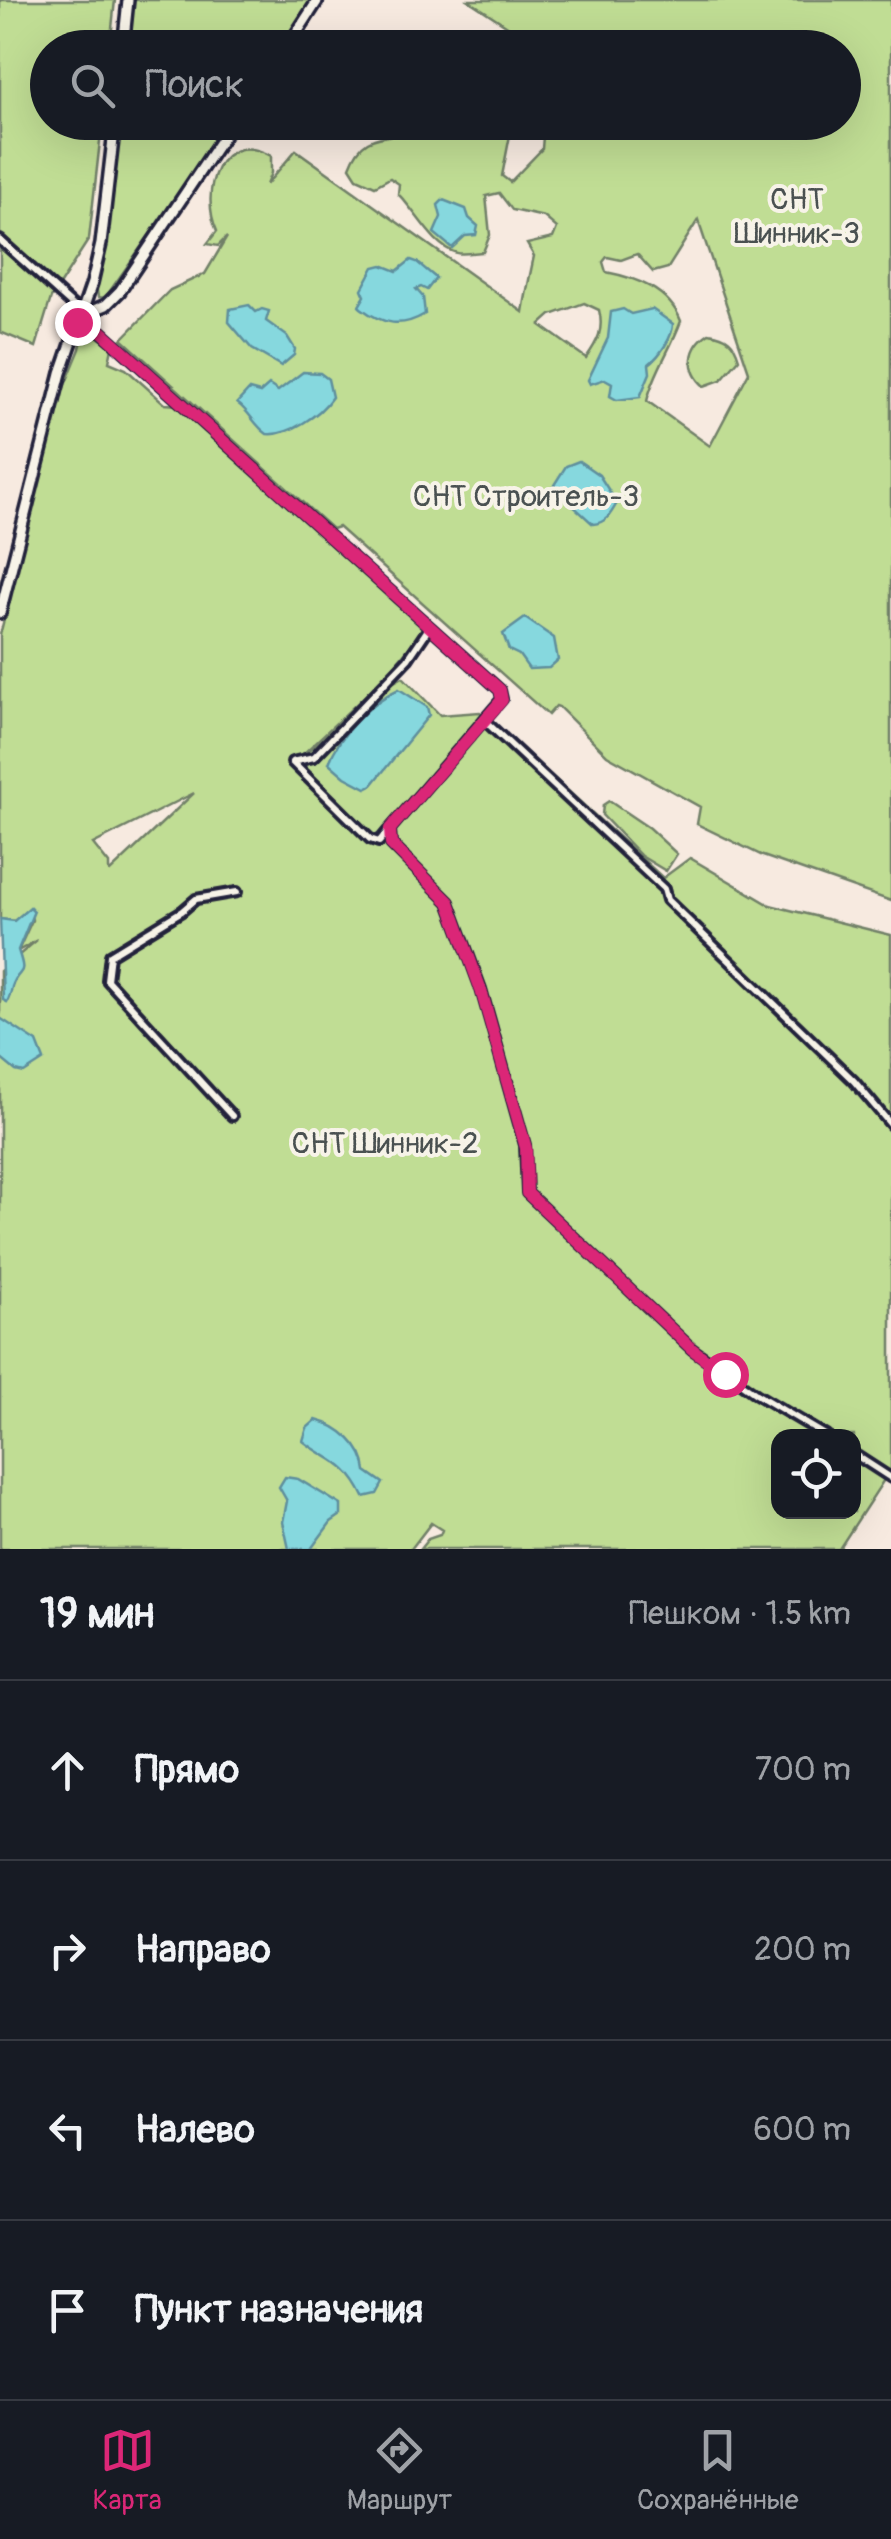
<!DOCTYPE html>
<html lang="ru">
<meta charset="utf-8">
<style>
:root{--surface:#171b24;--page:#20242c;--text:#f1f3f6;--muted:#9ea1a6;--line:#363941;--accent:#db2777}
body{margin:0;font-family:Pangolin,sans-serif;background:var(--page);color:var(--text)}
.controls{position:absolute;right:30px;bottom:30px;display:grid;overflow:hidden;border-radius:20px;box-shadow:0 10px 40px #0002}
.controls button{width:90px;height:90px;display:grid;place-items:center;padding:0;border:0;border-bottom:2px solid var(--line);background:var(--surface);color:var(--text);font:50px sans-serif}
.stop{position:absolute;width:30px;height:30px;margin:-22px;border:8px solid #db2777;border-radius:50%;background:#fff}
.stop.end{background:#db2777;border-color:#fff;box-shadow:0 2px 10px #0008}
.list{margin:0;padding:0;list-style:none}
h2{display:flex;justify-content:space-between;align-items:center;height:130px;margin:0;padding:0 40px;font-size:42px}
h2 small{font-size:32px;font-weight:400;color:var(--muted)}
.list li{display:grid;grid-template-columns:65px 1fr auto;gap:30px;align-items:center;box-sizing:border-box;height:180px;padding:0 40px;border-top:2px solid var(--line)}
.list b{display:block;font-size:38px;white-space:nowrap}
.list em{font-size:32px;font-style:normal;color:var(--muted)}
.icon{flex:none;width:55px;height:55px;fill:none;stroke:currentColor;stroke-width:2;stroke-linecap:round;stroke-linejoin:round}
.map{position:relative;flex:none;width:891px;height:1549px;overflow:hidden}
.search{position:absolute;background:var(--surface);box-shadow:0 10px 40px #0002;left:30px;right:30px;top:30px;height:110px;display:flex;align-items:center;gap:25px;box-sizing:border-box;padding:0 35px;border-radius:55px;color:var(--muted);font-size:38px}
.sheet{height:850px;background:var(--surface)}
nav{display:flex;justify-content:space-around;align-items:center;box-sizing:border-box;height:140px;border-top:2px solid var(--line);background:var(--surface);font-size:28px;color:var(--muted)}
nav a{display:grid;justify-items:center;gap:5px}
nav .on{color:var(--accent)}
.map>svg:first-child{display:block}
.green{fill:#c0dd94;stroke:#718068;stroke-width:2.5;fill-rule:evenodd}
.water{fill:#86d8de;stroke:#5e8f9d;stroke-width:2.5}
.lines{fill:none;stroke-linecap:round;stroke-linejoin:round}
.minor-casing{stroke:#22223b;stroke-width:14}
.tertiary-casing{stroke:#22223b;stroke-width:16}
.minor{stroke:#f7f3e8;stroke-width:6}
.tertiary{stroke:#f7f3e8;stroke-width:9}
.route{stroke:#db2777;stroke-width:12}
.labels{text-anchor:middle;stroke-width:8;stroke-linejoin:round;paint-order:stroke}
.park-label{font-size:30px;fill:#4a5151;stroke:#f7f3e8}
</style>
<div class="map">
<svg width="891" height="1549" viewBox="0 0 891 1549">
<rect width="100%" height="100%" fill="#f7eae0"/>
<filter id="ink" filterUnits="userSpaceOnUse"><feTurbulence type="fractalNoise" baseFrequency=".01" numOctaves="2"/><feDisplacementMap in="SourceGraphic" scale="20" xChannelSelector="R" yChannelSelector="G"/><feConvolveMatrix kernelMatrix="1 2 1 2 8 2 1 2 1" color-interpolation-filters="sRGB"/></filter>
<g filter="url(#ink)">
<g class="green">
<path d="M 0,0 L 115,0 L 110,47 L 48,48 L 48,122 L 102,123 L 89,239 L 51,298 L 36,347 L 0,332 Z"/>
<path d="M 133,0 L 311,0 L 281,47 L 127,48 Z"/>
<path d="M 468,0 L 891,0 L 891,901 L 763,856 L 697,824 L 700,807 L 607,755 L 559,707 L 556,706 L 548,715 L 338,527 L 332,529 L 122,339 L 170,290 L 205,274 L 227,237 L 218,246 L 207,244 L 217,231 C 199,193 219,126 271,156 L 271,173 L 266,185 L 296,150 L 523,312 C 526,293 530,275 534,256 L 527,244 L 553,238 L 557,228 L 544,217 L 512,210 L 499,193 L 486,196 L 490,235 L 483,252 C 476,252 464,255 457,253 C 433,247 416,211 398,194 L 399,184 L 390,178 L 375,186 L 357,178 L 350,167 C 360,139 373,138 399,134 C 407,132 413,125 420,123 C 435,117 490,123 509,123 L 511,130 L 502,176 L 510,182 L 542,149 L 544,123 L 844,122 L 844,48 L 539,47 ZM 698,220 L 749,372 L 710,446 L 647,401 C 654,372 671,349 681,321 C 669,290 637,278 606,272 L 603,262 L 607,257 L 621,260 L 637,254 L 653,272 L 668,268 ZM 584,303 L 599,310 C 604,330 598,341 586,358 L 540,325 L 551,315 Z"/>
<path d="M 119,123 L 228,123 L 105,298 L 98,297 L 96,285 L 106,236 Z"/>
<path d="M 88,330 L 112,347 L 109,362 L 126,369 L 165,404 L 178,405 L 424,629 L 384,678 L 301,756 L 387,686 L 403,677 L 440,715 L 480,712 L 491,720 L 663,878 L 690,858 L 770,905 L 891,935 L 891,1469 L 839,1549 L 420,1549 L 428,1539 L 440,1535 L 442,1530 L 431,1523 L 411,1549 L 0,1549 L 0,971 L 37,940 L 18,951 L 32,920 L 30,908 L 14,921 L 0,919 L 0,635 L 63,390 L 80,349 L 83,333 ZM 194,793 L 110,872 L 109,871 L 109,864 L 93,844 ZM 778,1436 L 854,1436 L 854,1512 L 778,1512 Z"/>
<path d="M 709,333 C 727,336 734,341 739,359 L 721,380 L 704,386 C 686,370 688,347 709,333 Z"/>
<path d="M 609,801 L 649,828 L 677,854 L 666,871 L 641,856 L 602,815 L 603,805 Z"/>
</g>
<g class="water">
<path d="M 443,200 L 466,209 L 469,218 L 478,226 L 476,235 L 465,236 L 452,248 L 434,233 L 441,217 L 438,205 Z"/>
<path d="M 411,260 L 417,262 L 436,278 L 427,290 L 421,287 L 416,289 L 423,297 L 425,314 C 402,328 383,325 361,308 L 359,306 L 365,296 L 362,289 L 374,267 L 382,265 L 397,271 Z"/>
<path d="M 249,305 L 256,312 L 262,309 L 269,311 L 266,321 L 287,336 L 295,349 L 294,355 L 281,366 L 252,349 L 229,322 L 230,309 Z"/>
<path d="M 623,309 L 631,314 L 652,309 L 673,324 C 673,336 660,356 649,364 L 650,373 L 640,397 L 617,400 L 610,396 L 612,383 L 605,379 L 590,384 L 588,380 L 608,338 L 611,312 Z"/>
<path d="M 303,372 L 320,373 L 328,379 L 332,397 C 320,415 289,436 267,434 C 254,425 250,412 237,403 L 249,390 L 260,393 L 269,385 L 278,391 Z"/>
<path d="M 579,461 L 599,475 L 617,503 C 611,514 606,523 593,524 L 558,492 L 554,485 L 566,466 Z"/>
<path d="M 525,618 L 554,638 L 558,660 L 549,668 L 529,669 L 519,655 L 509,650 L 503,634 Z"/>
<path d="M 399,689 L 427,707 L 429,715 L 372,785 L 366,788 L 345,777 L 329,763 C 339,735 371,701 399,689 Z"/>
<path d="M 30,907 L 34,911 L 18,950 C 28,980 19,965 12,987 C 11,992 10,997 7,1002 L 3,1000 L 0,919 L 14,921 Z"/>
<path d="M 0,1018 L 37,1042 L 44,1060 L 24,1073 L 16,1071 L 0,1058 Z"/>
<path d="M 316,1420 C 341,1426 364,1447 366,1471 L 383,1483 L 377,1494 L 364,1497 C 347,1461 330,1462 303,1441 L 307,1428 Z"/>
<path d="M 285,1477 L 298,1479 L 341,1505 L 341,1515 L 331,1522 L 311,1549 L 289,1549 L 283,1522 L 287,1501 L 279,1487 Z"/>
</g>
<g class="lines">
<g class="minor-casing">
<g id="minor">
<path d="M 0,240 L 500,690 L 502,699 L 390,829 L 391,844 L 449,902 L 481,989 L 525,1145 L 527,1193 L 692,1349 L 756,1394 L 827,1436"/>
<path d="M 484,720 L 664,889 L 667,900 L 854,1081 L 891,1125"/>
<path d="M 388,831 L 379,842 L 370,839 L 292,762 L 314,757 L 408,659 L 429,628"/>
<path d="M 232,1116 L 107,980 L 110,955 L 182,911 L 196,899 L 237,892"/>
<path d="M 854,1454 L 891,1478"/>
</g>
</g>
<g class="tertiary-casing">
<g id="tertiary">
<path d="M 123,48 L 128,0"/>
<path d="M 287,48 L 318,0"/>
<path d="M 82,315 L 106,305 L 120,291 L 233,122"/>
<path d="M 0,613 L 61,373 L 92,283 L 101,244 L 115,122"/>
</g>
</g>
<use href="#minor" class="minor"/>
<use href="#tertiary" class="tertiary"/>
</g>
</g>
<g class="lines" filter="url(#ink)">
<path class="route" d="M 77,322 L 82,315 L 89,320 L 500,690 L 502,700 L 390,829 L 391,844 L 449,902 L 481,990 L 526,1148 L 527,1193 L 692,1349 L 725,1374"/>
</g>
<g class="labels">
<g class="park-label">
<text x="797" y="209">СНТ<tspan x="797" dy="34">Шинник-3</tspan></text>
<text x="526" y="506">СНТ Строитель-3</text>
<text x="385" y="1153">СНТ Шинник-2</text>
</g>
</g>
</svg>
<div class="controls">
<button><svg class="icon" aria-label="locate" viewBox="0 0 24 24"><circle cx="12" cy="12" r="6"/><path d="M12 2v4M12 18v4M2 12h4M18 12h4"/></svg></button>
</div>
<div class="stop" style="left:725px;top:1374px"></div>
<div class="stop end" style="left:77px;top:322px"></div>
<div class="search"><svg class="icon" aria-label="search" viewBox="0 0 24 24"><circle cx="10" cy="10" r="6"/><path d="M15 15l6 6"/></svg>Поиск</div>
</div>
<section class="sheet">
<h2>19 мин<small>Пешком · 1.5 km</small></h2>
<ul class="list">
<li><svg class="icon" aria-label="ahead" viewBox="0 0 24 24"><path d="M12 20V5M6 11l6-6 6 6"/></svg><div><b>Прямо</b></div><em>700 m</em></li>
<li><svg class="icon" aria-label="right" viewBox="0 0 24 24"><path d="M7 20v-9h11M14 6l5 5-5 5"/></svg><div><b>Направо</b></div><em>200 m</em></li>
<li><svg class="icon" aria-label="left" viewBox="0 0 24 24"><path d="M17 20v-9H6M10 6l-5 5 5 5"/></svg><div><b>Налево</b></div><em>600 m</em></li>
<li><svg class="icon" aria-label="arrive" viewBox="0 0 24 24"><path d="M6 21V4h12l-3 4 3 4H6"/></svg><div><b>Пункт назначения</b></div></li>
</ul>
</section>
<nav>
<a class="on"><svg class="icon" aria-label="map" viewBox="0 0 24 24"><path d="M3 6l6-2 6 2 6-2v14l-6 2-6-2-6 2zM9 4v14M15 6v14"/></svg>Карта</a>
<a><svg class="icon" aria-label="directions" viewBox="0 0 24 24"><path d="M12 3l9 9-9 9-9-9zM9 14v-3h6M13 9l2 2-2 2"/></svg>Маршрут</a>
<a><svg class="icon" aria-label="saved" viewBox="0 0 24 24"><path d="M7 4h10v16l-5-4-5 4z"/></svg>Сохранённые</a>
</nav>
